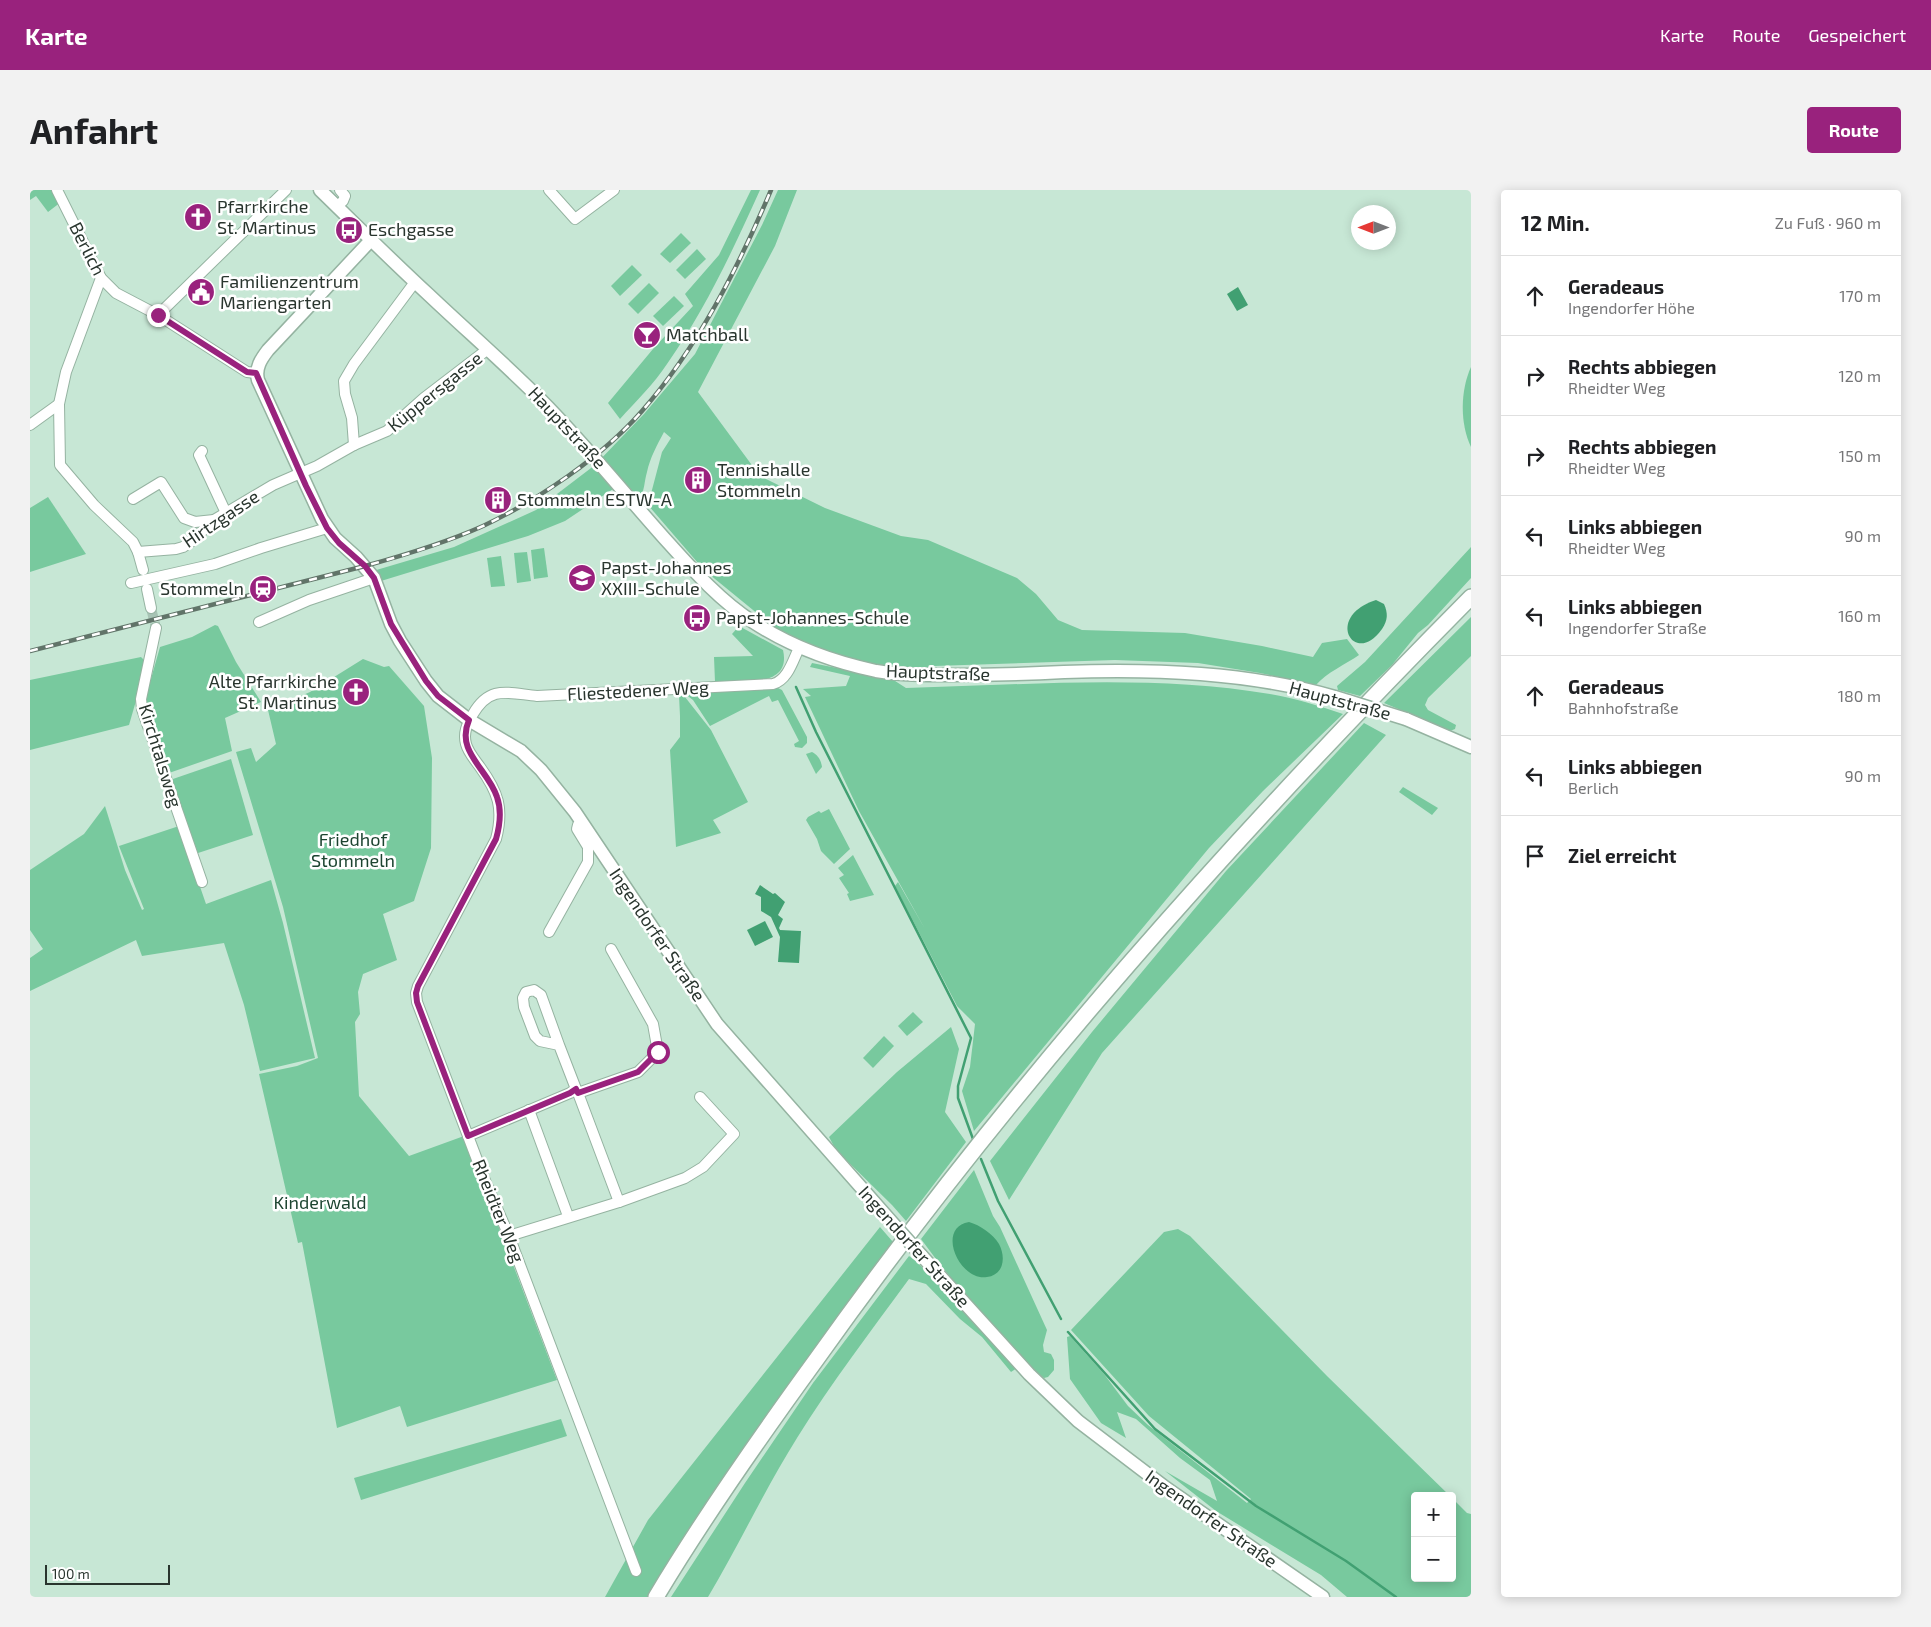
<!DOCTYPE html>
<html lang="de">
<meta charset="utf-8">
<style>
:root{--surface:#fff;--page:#f2f2f2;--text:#202124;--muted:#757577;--line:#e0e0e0;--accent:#99227d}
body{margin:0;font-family:"Exo 2",sans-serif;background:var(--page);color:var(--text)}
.controls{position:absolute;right:15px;bottom:15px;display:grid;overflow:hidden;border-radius:5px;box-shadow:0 2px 12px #0003}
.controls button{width:45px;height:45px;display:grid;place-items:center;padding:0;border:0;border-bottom:1px solid var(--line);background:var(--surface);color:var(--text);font:25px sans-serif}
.compass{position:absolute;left:1321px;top:15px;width:45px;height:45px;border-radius:50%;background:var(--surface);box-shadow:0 2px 12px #0003;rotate:270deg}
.scale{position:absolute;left:15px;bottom:12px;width:125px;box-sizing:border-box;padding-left:5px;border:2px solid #29352e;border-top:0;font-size:14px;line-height:18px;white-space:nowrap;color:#29352e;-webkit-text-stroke:4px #fff;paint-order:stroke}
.stop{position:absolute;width:15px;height:15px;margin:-11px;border:4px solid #99227d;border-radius:50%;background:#fff}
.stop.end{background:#99227d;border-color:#fff;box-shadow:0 1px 5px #0008}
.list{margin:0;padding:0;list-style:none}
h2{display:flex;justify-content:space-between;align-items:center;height:65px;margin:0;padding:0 20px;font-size:21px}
h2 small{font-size:16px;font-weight:400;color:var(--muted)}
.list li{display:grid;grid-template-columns:32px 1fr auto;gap:15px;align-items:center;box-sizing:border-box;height:80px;padding:0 20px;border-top:1px solid var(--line)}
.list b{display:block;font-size:19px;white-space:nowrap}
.list p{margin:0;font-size:16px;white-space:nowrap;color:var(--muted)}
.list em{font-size:16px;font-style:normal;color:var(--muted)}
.icon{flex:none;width:28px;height:28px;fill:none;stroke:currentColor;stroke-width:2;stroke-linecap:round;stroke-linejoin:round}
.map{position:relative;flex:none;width:1441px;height:1407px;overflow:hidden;border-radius:5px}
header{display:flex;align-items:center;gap:30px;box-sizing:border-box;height:70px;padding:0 25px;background:var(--accent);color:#fff}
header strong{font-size:24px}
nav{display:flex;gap:28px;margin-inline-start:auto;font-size:18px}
.intro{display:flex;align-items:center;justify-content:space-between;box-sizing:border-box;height:120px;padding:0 30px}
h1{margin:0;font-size:35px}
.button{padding:12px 22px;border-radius:5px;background:var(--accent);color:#fff;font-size:18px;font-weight:700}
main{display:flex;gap:30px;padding:0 30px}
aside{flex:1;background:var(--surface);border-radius:5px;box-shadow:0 2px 12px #0003}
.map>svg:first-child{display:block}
.green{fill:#78c99e}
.water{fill:#41a072}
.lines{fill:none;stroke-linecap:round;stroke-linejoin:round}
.stream{stroke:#41a072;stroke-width:2.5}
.minor-tunnel{stroke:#a7c3b4;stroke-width:10;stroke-dasharray:10 5;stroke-linecap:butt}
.minor-casing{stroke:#95b3a1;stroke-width:12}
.tertiary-casing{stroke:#95b3a1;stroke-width:15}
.primary-casing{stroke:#95b3a1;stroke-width:18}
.minor{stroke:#fff;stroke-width:10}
.tertiary{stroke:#fff;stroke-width:12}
.primary{stroke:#fff;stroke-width:15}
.rail-casing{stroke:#617469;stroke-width:4.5}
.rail{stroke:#fff;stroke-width:2.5;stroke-dasharray:8;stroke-linecap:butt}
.tertiary-bridge-casing{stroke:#95b3a1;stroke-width:15;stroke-linecap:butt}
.tertiary-bridge{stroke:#fff;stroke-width:12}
.route{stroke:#99227d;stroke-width:6}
.labels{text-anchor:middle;stroke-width:5;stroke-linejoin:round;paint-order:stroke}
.poi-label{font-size:18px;fill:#29352e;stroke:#fff;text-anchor:start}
.street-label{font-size:18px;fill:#29352e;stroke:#fff}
.park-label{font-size:18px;fill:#1c4430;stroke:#fff}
</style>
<header>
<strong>Karte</strong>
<nav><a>Karte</a><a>Route</a><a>Gespeichert</a></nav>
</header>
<div class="intro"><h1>Anfahrt</h1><a class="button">Route</a></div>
<main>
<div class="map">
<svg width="1441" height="1407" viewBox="0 0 1441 1407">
<rect width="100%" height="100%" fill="#c7e7d5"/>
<g class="green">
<path d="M 0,0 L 25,0 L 31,12 L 18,22 L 6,6 L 0,10 Z"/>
<path d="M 721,0 L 730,0 C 703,60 675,120 637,174 C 624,194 606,211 590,229 L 578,213 L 623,159 L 663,116 L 655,104 L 689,65 Z"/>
<path d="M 748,0 L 767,0 L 745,56 L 668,202 L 724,278 L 736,289 L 795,318 L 871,346 L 898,350 L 987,388 L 1006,404 L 1028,430 L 1052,440 L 1155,443 L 1232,456 L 1283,467 L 1292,453 L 1317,449 L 1329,465 C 1316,474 1296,483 1286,495 L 1230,483 L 1168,473 L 1085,470 L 904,476 L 903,478 L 893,477 L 874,478 L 838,474 L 797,462 L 751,443 L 674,380 L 618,315 L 632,262 L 641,248 L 634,242 C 627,255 620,268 617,282 C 614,292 615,301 609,309 L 599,301 L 574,287 L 583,299 L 535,331 L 498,346 L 351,391 L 343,381 L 424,357 L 506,320 L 565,275 L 614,224 L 665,164 L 732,35 Z"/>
<path d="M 651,43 L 661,53 L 640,73 L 630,64 Z"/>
<path d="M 667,59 L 676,69 L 655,89 L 646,80 Z"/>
<path d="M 602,75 L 612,85 L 590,106 L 581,96 Z"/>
<path d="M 619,93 L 629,103 L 608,124 L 598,114 Z"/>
<path d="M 644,106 L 654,116 L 633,136 L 623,126 Z"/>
<path d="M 1441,177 L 1441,257 C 1430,234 1430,201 1441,177 Z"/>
<path d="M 18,307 L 56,364 L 0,382 L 0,318 Z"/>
<path d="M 1441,357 L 1441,388 L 1398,435 L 1388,443 L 1362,475 L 1330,506 L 1308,500 L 1307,496 L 1335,472 Z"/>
<path d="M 514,358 L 518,387 L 504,389 L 501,360 Z"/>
<path d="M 497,362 L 501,391 L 487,393 L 484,363 Z"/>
<path d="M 471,366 L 475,396 L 461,397 L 457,368 Z"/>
<path d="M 1441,427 L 1441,466 L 1398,508 L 1395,515 L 1398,520 L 1426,535 L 1425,539 L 1420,541 L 1354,513 Z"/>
<path d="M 185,435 L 188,436 L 206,472 L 231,512 L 195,528 L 202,561 L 139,583 L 115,510 L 130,457 L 162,447 Z"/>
<path d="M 709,436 L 753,460 C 762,499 710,491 685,492 L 684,467 L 723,466 L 702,444 Z"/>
<path d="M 111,467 L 117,473 L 99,535 L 0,560 L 0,490 Z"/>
<path d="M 333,469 L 354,477 L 359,476 L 394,516 L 402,568 L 401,658 L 384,711 L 353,724 L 367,770 L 333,784 L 328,802 L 330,824 L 325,832 L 329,906 L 379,966 L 434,946 L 527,1190 L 377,1237 L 370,1216 L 307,1238 L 272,1052 L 268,1053 L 229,884 L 267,876 L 288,868 L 253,717 L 206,562 L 221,558 L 226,572 L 246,554 L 238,520 L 280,502 Z"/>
<path d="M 782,473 L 862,489 L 876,498 C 997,495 1120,484 1240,504 C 1265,508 1289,516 1313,524 L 1233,601 L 1179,658 L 944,941 L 932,901 L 940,877 L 945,834 L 927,816 L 865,696 L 868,692 L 895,739 L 829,621 L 775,507 L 781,506 L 773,499 L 816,496 L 820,486 L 780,477 Z"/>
<path d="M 748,498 L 752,500 L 777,547 L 777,553 L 772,558 L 765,557 L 764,554 L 769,551 L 748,510 L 742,512 L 739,506 L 680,536 L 663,510 L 655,504 L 655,502 Z"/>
<path d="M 649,505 L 655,507 L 681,540 L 718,612 L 683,630 L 691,643 L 646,657 L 640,560 L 650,547 L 650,526 Z"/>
<path d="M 1334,533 L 1356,545 L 1072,863 L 979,1010 L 960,971 L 1062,842 L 1196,681 Z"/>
<path d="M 782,562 C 788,565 791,570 792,577 L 786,584 L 776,564 Z"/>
<path d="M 201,569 L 223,645 L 165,664 L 140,590 Z"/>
<path d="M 1373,597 L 1408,618 L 1402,625 L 1369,602 Z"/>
<path d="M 75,616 L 95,680 L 112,720 L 114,719 L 89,656 L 149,636 L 176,714 L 241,690 L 253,733 L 285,868 L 230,881 L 214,815 L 194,753 L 112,766 L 106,750 L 0,801 L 0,768 L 13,759 L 0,740 L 0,680 L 54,644 Z"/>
<path d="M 799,619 L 820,659 L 804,674 L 791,661 L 787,649 L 776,630 L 778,627 L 789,621 L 791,623 Z"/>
<path d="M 823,665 L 844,705 L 820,711 L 817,704 L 819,703 L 809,688 L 814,685 L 808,678 Z"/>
<path d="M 883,822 L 893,832 L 877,846 L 868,836 Z"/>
<path d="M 921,837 L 929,859 L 915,922 L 936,952 L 876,1031 L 862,1015 L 806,960 L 799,947 L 867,882 Z"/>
<path d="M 854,846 L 864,856 L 843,878 L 833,868 Z"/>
<path d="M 944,980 L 963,1026 L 970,1037 L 1017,1140 L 1013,1155 L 1014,1162 L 1021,1164 L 1024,1170 L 1024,1180 L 1018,1187 L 1014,1188 L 1010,1185 C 966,1144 926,1097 891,1049 Z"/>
<path d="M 850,1037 L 863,1052 L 740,1225 L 618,1407 L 575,1407 L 618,1330 Z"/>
<path d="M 1148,1039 L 1160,1046 L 1297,1186 L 1420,1306 L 1385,1306 L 1385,1388 L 1422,1388 L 1422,1308 L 1437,1323 L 1441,1324 L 1441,1407 L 1317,1407 L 1291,1385 L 1186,1321 L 1135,1281 L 1187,1311 L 1180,1290 L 1150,1268 L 1106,1229 L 1087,1222 L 1096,1248 L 1071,1233 L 1040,1189 L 1037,1147 L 1040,1146 L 1074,1184 L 1098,1216 L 1118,1235 L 1217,1313 L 1221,1309 L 1119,1226 L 1041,1140 L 1134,1042 Z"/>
<path d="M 879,1066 L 887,1072 L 987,1178 L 981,1182 L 952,1147 L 930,1129 L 896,1094 L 879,1089 C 841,1141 801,1193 767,1248 C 735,1299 709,1355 678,1407 L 641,1407 L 715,1293 L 783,1193 Z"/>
<path d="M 531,1229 L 537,1246 L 331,1310 L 324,1288 Z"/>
</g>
<g class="water">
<path d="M 1208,97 L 1218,115 L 1207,121 L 1197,104 Z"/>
<path d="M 1346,410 L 1354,414 C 1358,423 1358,430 1352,439 C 1325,478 1293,427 1346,410 Z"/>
<path d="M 730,695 L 743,704 L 745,703 L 755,712 L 748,725 L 753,729 L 749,738 L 750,740 L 771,741 L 769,773 L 748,772 L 750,747 L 741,727 L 731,721 L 731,707 L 725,704 Z"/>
<path d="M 735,731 L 743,747 L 725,756 L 717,740 Z"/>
<path d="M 939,1032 C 950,1035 963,1044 969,1054 C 976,1067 974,1085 957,1087 C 930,1092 905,1038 939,1032 Z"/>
</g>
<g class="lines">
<g class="stream">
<path d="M 766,497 L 786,542 L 941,848 L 928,896 L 928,908 L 943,949"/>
<path d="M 951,969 L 968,1011 L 1031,1129"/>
<path d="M 1038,1142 L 1125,1239 L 1226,1316 L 1316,1371 L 1366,1407"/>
</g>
<path class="minor-tunnel" d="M 121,418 L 126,438"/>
<g class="minor-casing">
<g id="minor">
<path d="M 27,0 L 71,88 L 86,103 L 128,125 L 217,182 L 226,183"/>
<path d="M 519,0 L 545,29 L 584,0"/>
<path d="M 307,16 L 313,11 L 315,6 L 310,0"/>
<path d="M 71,88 L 36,182 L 29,214 L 30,275 L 64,315 L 103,352 L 108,362 L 113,380"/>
<path d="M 128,125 L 256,0"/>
<path d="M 0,235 L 29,214"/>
<path d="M 324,255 L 322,228 L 315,204 L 314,191 L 324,174 L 385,92"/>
<path d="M 172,261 L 169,265 L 196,323"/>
<path d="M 103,309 L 131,292 L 154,328 L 165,332 L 184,330"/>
<path d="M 108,362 L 146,359 L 153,357 L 162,351 L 184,330 L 243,295 L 287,276 L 324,255 L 357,241 L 394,208 L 458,159"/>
<path d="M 101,393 L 185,374 L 231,358 L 297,338"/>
<path d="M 117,399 L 121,418"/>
<path d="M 229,432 L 279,410 L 344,388"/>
<path d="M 126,438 L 111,509 L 112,519 L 172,692"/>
<path d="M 519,742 L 558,672 L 558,657 L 547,639 L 548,635 L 551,632"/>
<path d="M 546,899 L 548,903 L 608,882 L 628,862 L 623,834 L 581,759"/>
<path d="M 548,903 L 589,1012"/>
<path d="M 499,920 L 538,1026"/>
<path d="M 438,946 L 540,903 L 546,899 L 529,855 L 510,851 L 505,846 L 494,817 L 493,808 L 496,802 L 504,800 L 511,805 L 529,855"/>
<path d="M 479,1046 L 589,1012 L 655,988 L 673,977 L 704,944 L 670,907"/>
<path d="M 606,1381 L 479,1046 L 454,988 L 387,812 L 386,803 L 388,796 L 466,649 C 474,618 468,602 450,577 C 445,570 438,562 436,554 C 433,543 437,534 443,524 C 460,495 477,503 507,506 L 743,494 C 758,490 763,470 769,458"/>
</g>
</g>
<g class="tertiary-casing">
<g id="tertiary">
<path d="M 290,0 C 326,35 362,71 399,105 C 436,140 474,173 510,209 C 554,253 593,302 635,349 C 662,379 689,410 723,432 C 760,456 803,472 846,481 C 871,485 894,485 919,485 C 957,485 996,484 1034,482 C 1125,479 1217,482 1305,507"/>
<path d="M 341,50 L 238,160 C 231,169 225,178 228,190 L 292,329 L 305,348 L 326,367 L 344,388 L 361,434 L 370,451 L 396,491 L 408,506 L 439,530 L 491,561 L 511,580 L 545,622 L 687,834 L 866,1037"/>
<path d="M 1376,529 L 1441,557"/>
<path d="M 891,1065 L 999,1184 L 1048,1231 L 1136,1298 L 1293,1407"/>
</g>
</g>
<g class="primary-casing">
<path id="primary" d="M 626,1407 C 675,1325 730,1247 786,1170 C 981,896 1205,645 1441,407"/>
</g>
<use href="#minor" class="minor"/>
<use href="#tertiary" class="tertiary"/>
<use href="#primary" class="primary"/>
<g class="rail-casing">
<path id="rail" d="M 0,461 L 335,376 C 375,365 415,353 453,336 C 508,310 572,267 612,221 C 668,157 708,78 741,0"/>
</g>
<use href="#rail" class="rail"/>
<g class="tertiary-bridge-casing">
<g id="tertiary-bridge">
<path d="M 1305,507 L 1376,529"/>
<path d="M 866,1037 L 891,1065"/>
</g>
</g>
<use href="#tertiary-bridge" class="tertiary-bridge"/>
</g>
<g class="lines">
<path class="route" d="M 128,125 L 217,182 L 226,183 L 276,296 L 297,338 L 309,353 L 335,376 L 344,388 L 361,434 L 396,491 L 408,506 L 439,530 C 425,562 458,579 467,607 C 472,621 470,635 466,649 L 388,796 L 386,803 L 387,812 L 438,946 L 540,903 L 546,899 L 548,903 L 608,882 L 628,862"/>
</g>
<defs>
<g id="church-disc" transform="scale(1.4375)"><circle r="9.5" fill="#99227d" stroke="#fff"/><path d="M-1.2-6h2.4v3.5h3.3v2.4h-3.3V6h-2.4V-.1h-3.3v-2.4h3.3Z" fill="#fff"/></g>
<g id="bus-disc" transform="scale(1.4375)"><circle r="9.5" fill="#99227d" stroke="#fff"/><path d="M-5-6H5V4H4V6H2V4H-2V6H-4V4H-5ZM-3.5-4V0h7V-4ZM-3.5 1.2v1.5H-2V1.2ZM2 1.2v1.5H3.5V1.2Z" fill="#fff"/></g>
<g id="civic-disc" transform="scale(1.4375)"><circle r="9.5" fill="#99227d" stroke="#fff"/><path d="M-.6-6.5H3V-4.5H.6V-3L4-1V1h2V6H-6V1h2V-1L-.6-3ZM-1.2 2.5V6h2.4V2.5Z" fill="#fff"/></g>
<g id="bar-disc" transform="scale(1.4375)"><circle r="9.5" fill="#99227d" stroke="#fff"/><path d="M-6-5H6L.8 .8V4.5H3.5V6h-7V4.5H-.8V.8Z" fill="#fff"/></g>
<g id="building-disc" transform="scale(1.4375)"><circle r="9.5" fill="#99227d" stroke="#fff"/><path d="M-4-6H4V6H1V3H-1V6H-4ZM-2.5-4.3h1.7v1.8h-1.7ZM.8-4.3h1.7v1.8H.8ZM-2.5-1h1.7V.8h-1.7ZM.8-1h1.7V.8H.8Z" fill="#fff"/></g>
<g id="school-disc" transform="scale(1.4375)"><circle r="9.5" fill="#99227d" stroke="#fff"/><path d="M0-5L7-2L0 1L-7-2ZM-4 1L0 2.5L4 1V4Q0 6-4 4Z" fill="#fff"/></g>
<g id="station-disc" transform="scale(1.4375)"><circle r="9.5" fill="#99227d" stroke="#fff"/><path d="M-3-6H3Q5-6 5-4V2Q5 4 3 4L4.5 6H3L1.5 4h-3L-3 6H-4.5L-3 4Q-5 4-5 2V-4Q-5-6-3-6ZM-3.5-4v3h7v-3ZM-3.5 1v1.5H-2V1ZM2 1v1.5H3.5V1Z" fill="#fff"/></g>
</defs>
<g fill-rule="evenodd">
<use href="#church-disc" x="168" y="27"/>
<use href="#bus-disc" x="319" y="40"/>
<use href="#civic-disc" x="171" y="102"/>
<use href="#bar-disc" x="617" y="145"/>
<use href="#building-disc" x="668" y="290"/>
<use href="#building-disc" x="468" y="310"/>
<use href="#school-disc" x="552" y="388"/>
<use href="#station-disc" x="233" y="399"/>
<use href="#bus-disc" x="667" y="428"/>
<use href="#church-disc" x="326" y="502"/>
</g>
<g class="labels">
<g class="poi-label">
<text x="187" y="23">Pfarrkirche<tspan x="187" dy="21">St. Martinus</tspan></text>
<text x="338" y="46">Eschgasse</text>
<text x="190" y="98">Familienzentrum<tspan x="190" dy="21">Mariengarten</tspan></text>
<text x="636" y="151">Matchball</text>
<text x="687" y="286">Tennishalle<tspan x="687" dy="21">Stommeln</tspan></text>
<text x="487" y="316">Stommeln ESTW-A</text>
<text x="571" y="384">Papst-Johannes<tspan x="571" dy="21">XXIII-Schule</tspan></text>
<text x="214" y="405" text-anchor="end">Stommeln</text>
<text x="686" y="434">Papst-Johannes-Schule</text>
<text x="307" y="498" text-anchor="end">Alte Pfarrkirche<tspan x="307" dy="21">St. Martinus</tspan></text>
</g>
<g class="street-label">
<text transform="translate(57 59) rotate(63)" y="6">Berlich</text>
<text transform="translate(405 202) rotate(-39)" y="6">Küppersgasse</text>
<text transform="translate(537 238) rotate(47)" y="6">Hauptstraße</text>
<text transform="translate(191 329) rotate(-34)" y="6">Hirtzgasse</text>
<text transform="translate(908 483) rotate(2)" y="6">Hauptstraße</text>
<text transform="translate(608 501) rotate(-3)" y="6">Fliestedener Weg</text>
<text transform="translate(1310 511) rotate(15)" y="6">Hauptstraße</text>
<text transform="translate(130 566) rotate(73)" y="6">Kirchtalsweg</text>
<text transform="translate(627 745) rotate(56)" y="6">Ingendorfer Straße</text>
<text transform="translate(468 1021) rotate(68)" y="6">Rheidter Weg</text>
<text transform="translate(884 1057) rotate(48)" y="6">Ingendorfer Straße</text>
<text transform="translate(1181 1329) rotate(35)" y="6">Ingendorfer Straße</text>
</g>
<g class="park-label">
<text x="323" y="656">Friedhof<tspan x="323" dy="21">Stommeln</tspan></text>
<text x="290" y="1019">Kinderwald</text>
</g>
</g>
</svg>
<div class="controls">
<button>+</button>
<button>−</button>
</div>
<svg class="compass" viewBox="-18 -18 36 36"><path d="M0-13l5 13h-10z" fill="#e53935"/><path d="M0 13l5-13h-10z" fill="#757577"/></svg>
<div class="scale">100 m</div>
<div class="stop" style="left:628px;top:862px"></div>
<div class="stop end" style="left:128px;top:125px"></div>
</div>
<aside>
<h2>12 Min.<small>Zu Fuß · 960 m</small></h2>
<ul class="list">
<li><svg class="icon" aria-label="ahead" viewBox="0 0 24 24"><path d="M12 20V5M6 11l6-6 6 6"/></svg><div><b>Geradeaus</b><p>Ingendorfer Höhe</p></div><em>170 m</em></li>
<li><svg class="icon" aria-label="right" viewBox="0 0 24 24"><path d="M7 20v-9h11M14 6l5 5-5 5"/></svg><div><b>Rechts abbiegen</b><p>Rheidter Weg</p></div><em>120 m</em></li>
<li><svg class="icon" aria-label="right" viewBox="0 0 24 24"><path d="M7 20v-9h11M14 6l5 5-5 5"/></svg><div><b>Rechts abbiegen</b><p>Rheidter Weg</p></div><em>150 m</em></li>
<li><svg class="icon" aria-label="left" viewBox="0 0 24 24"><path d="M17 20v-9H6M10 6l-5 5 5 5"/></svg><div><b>Links abbiegen</b><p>Rheidter Weg</p></div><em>90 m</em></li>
<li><svg class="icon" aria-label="left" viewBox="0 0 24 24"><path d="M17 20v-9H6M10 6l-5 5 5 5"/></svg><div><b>Links abbiegen</b><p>Ingendorfer Straße</p></div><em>160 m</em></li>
<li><svg class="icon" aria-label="ahead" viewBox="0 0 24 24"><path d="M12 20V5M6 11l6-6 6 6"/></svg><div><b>Geradeaus</b><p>Bahnhofstraße</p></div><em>180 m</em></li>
<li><svg class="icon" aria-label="left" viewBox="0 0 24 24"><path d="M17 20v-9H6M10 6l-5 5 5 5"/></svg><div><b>Links abbiegen</b><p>Berlich</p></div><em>90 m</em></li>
<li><svg class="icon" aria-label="arrive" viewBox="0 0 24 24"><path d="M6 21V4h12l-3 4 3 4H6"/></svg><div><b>Ziel erreicht</b></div></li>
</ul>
</aside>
</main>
